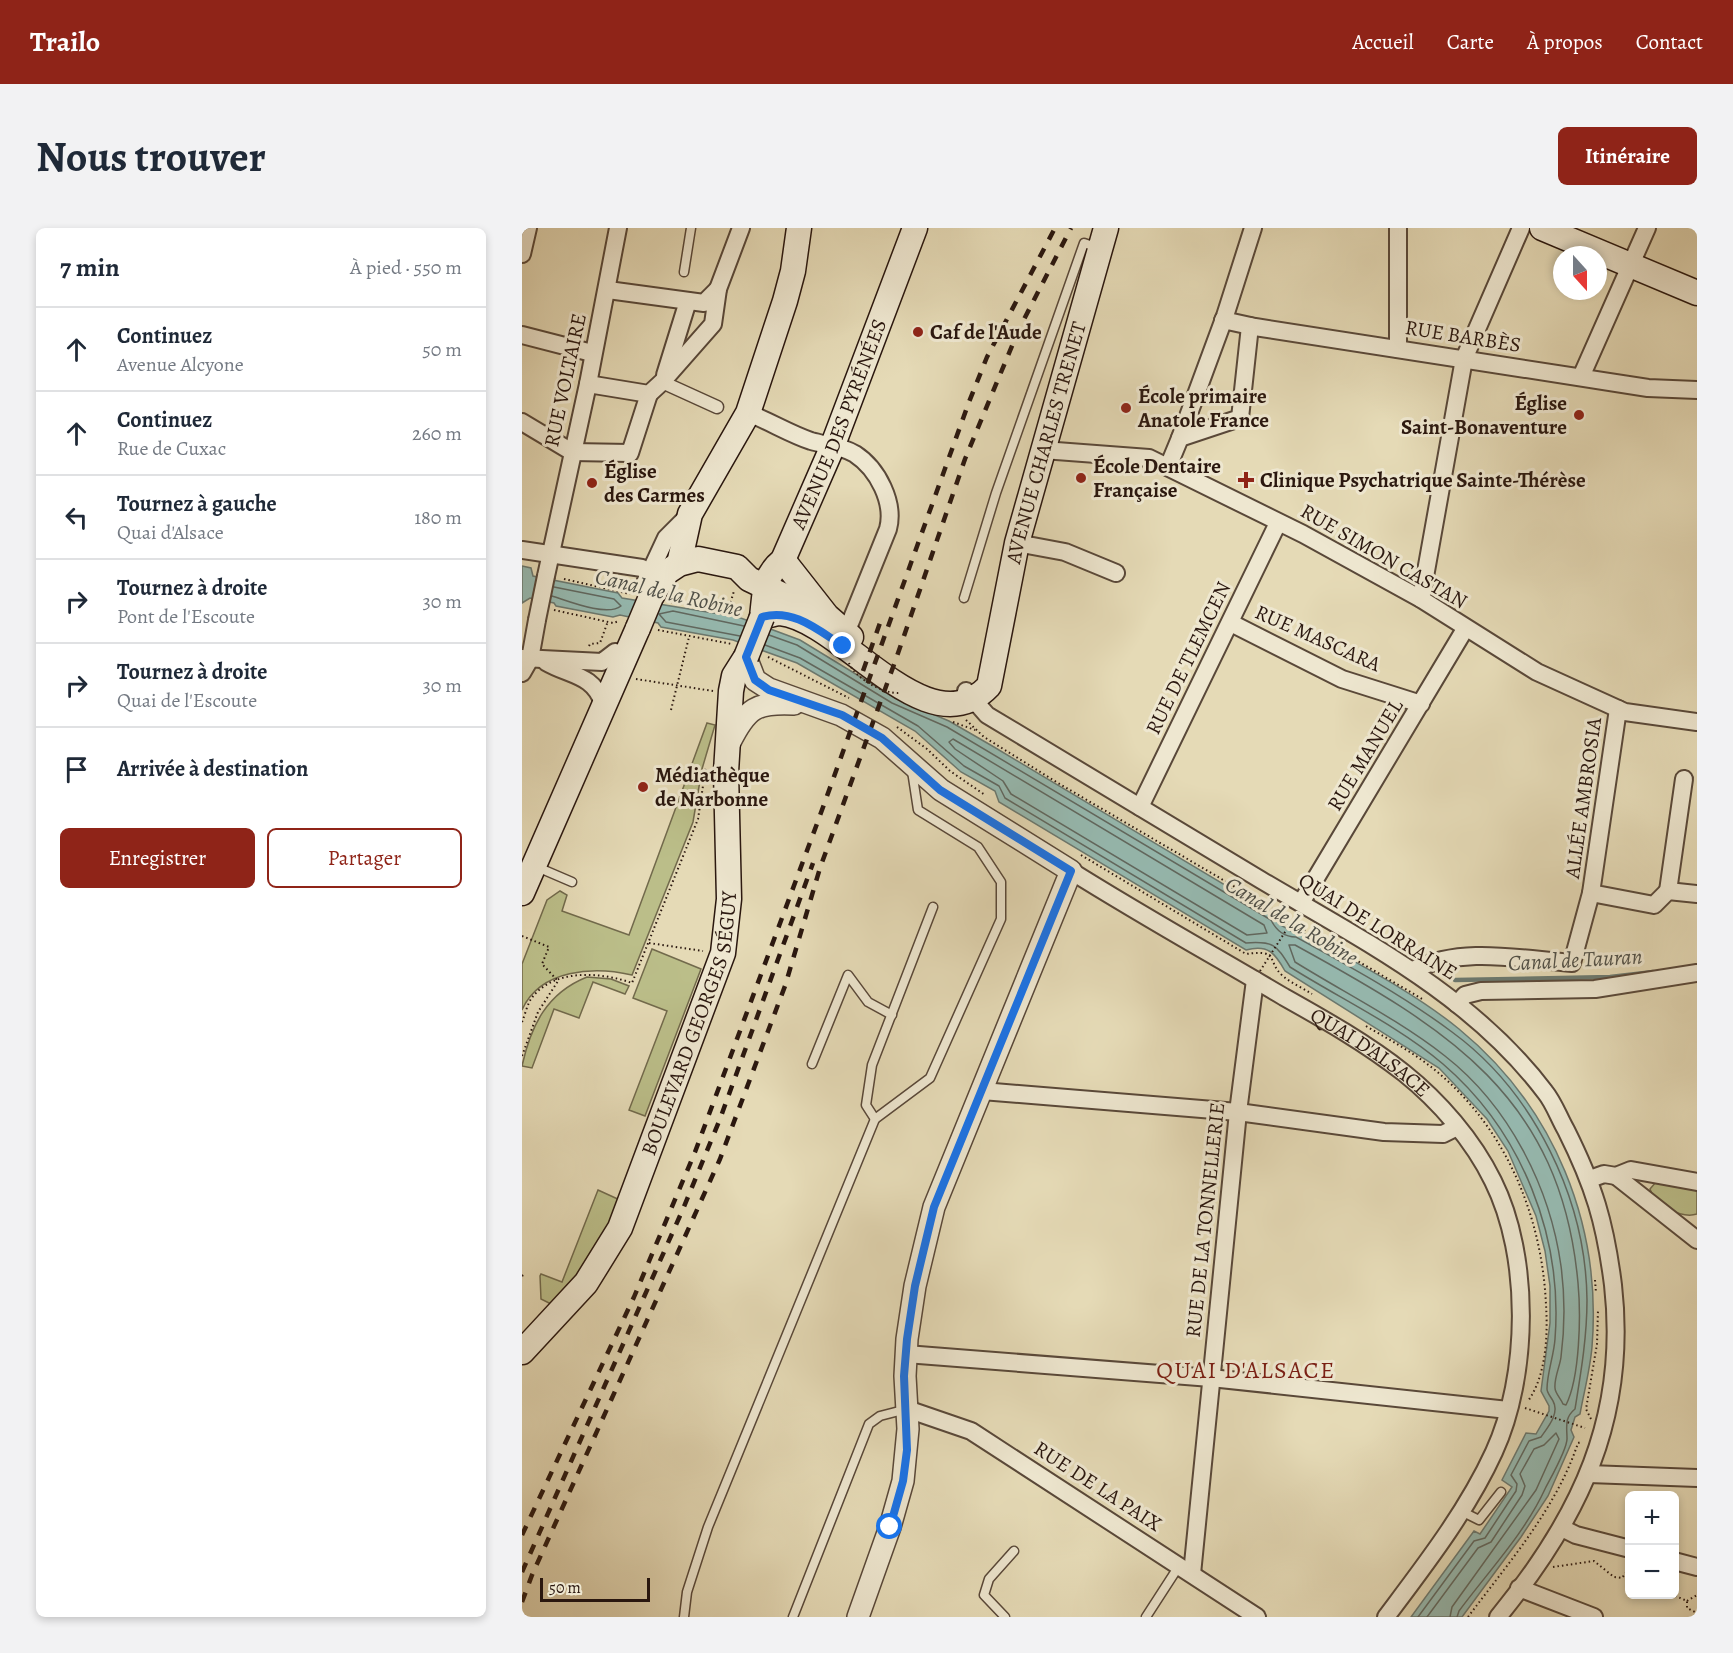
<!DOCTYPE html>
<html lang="fr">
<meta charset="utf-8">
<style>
:root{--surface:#fff;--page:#f2f2f3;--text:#1f2937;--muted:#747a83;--line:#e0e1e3;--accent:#8f2418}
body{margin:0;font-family:Alegreya,serif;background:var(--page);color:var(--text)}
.controls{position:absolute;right:18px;bottom:18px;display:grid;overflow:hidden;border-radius:9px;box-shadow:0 3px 9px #0003}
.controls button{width:54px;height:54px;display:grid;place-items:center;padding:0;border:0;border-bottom:2px solid var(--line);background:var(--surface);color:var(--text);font:30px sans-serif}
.compass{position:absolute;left:1031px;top:18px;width:54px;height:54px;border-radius:50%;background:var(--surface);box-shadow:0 3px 9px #0003;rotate:159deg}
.scale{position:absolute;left:18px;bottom:15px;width:110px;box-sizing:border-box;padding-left:6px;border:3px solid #2a170f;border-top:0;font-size:16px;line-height:21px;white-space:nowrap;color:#2a170f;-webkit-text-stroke:4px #eee7d0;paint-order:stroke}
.stop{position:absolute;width:18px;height:18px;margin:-14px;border:4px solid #1a73e8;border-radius:50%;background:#fff}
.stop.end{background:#1a73e8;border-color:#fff;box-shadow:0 2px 6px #0008}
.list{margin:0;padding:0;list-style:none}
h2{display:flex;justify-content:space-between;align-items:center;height:78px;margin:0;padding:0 24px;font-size:26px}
h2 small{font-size:20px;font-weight:400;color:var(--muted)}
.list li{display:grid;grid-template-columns:39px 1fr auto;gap:18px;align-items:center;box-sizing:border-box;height:84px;padding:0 24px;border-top:2px solid var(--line)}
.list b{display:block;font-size:22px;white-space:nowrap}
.list p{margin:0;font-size:20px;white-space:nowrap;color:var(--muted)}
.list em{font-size:20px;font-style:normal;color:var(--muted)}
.actions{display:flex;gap:12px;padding:18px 24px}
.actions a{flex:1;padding:14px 0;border:2px solid var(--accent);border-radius:9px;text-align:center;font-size:21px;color:var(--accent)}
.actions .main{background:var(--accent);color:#fff}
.icon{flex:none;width:33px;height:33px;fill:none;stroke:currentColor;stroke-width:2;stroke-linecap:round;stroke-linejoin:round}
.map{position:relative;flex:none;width:1175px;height:1389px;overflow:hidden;border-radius:9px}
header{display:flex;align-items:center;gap:36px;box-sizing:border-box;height:84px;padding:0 30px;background:var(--accent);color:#fff}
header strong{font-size:28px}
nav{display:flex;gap:33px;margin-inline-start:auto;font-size:21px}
.intro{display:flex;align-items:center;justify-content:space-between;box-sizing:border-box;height:144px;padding:0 36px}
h1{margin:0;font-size:42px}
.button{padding:15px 27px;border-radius:9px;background:var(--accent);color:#fff;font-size:21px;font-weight:700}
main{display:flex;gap:36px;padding:0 36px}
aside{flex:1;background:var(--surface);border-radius:9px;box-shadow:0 3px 9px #0003}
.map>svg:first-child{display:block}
.green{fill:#bbbe89;stroke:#726a4c;stroke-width:1.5}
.water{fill:#96bab1;stroke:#6b7970;stroke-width:1.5}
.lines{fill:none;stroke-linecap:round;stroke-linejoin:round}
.shore{stroke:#606860;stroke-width:1.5}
.stream{stroke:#6b7970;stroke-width:4.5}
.service-casing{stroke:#594839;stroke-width:11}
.pedestrian-casing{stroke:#594839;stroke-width:15}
.minor-casing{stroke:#594839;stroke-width:20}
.tertiary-casing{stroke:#594839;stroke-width:24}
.secondary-casing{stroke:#2a170f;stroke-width:27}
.path{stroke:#2a170f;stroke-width:2;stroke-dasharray:1.5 3;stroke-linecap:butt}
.service{stroke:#eee7d0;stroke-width:8}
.pedestrian{stroke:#eee7d0;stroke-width:12}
.minor{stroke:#eee7d0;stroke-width:16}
.tertiary{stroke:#eee7d0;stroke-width:21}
.secondary{stroke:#eee7d0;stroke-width:24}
.rail{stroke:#2a170f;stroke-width:4.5;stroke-dasharray:10 10;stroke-linecap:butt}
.minor-bridge-casing{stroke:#594839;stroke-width:20;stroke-linecap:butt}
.secondary-bridge-casing{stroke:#2a170f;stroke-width:27;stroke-linecap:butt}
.path-bridge{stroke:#2a170f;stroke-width:2;stroke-dasharray:1.5 3;stroke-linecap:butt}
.minor-bridge{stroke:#eee7d0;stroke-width:16}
.secondary-bridge{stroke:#eee7d0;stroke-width:24}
.route{stroke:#1a73e8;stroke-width:8}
.poi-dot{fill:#8f2418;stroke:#eee7d0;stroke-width:2}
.labels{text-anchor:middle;stroke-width:6;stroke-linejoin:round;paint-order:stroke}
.poi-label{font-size:21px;font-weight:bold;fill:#2a170f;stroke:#eee7d0;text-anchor:start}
.street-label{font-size:21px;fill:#2a170f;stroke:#eee7d0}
.water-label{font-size:22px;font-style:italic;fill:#505048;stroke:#eee7d0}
.quarter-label{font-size:24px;letter-spacing:1.5px;fill:#7a1f14;stroke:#eee7d0}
</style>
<header>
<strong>Trailo</strong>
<nav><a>Accueil</a><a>Carte</a><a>À propos</a><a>Contact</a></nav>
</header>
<div class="intro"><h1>Nous trouver</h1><a class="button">Itinéraire</a></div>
<main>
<aside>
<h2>7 min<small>À pied · 550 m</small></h2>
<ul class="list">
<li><svg class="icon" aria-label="ahead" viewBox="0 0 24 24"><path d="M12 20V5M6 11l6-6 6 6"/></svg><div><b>Continuez</b><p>Avenue Alcyone</p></div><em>50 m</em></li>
<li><svg class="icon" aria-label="ahead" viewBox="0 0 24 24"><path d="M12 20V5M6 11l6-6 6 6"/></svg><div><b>Continuez</b><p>Rue de Cuxac</p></div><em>260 m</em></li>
<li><svg class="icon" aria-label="left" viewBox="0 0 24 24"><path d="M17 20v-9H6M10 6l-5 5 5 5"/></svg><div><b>Tournez à gauche</b><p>Quai d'Alsace</p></div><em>180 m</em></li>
<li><svg class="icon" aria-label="right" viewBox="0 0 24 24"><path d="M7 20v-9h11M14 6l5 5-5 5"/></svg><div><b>Tournez à droite</b><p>Pont de l'Escoute</p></div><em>30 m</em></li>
<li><svg class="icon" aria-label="right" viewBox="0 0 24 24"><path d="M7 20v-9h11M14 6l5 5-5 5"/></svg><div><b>Tournez à droite</b><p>Quai de l'Escoute</p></div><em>30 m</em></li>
<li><svg class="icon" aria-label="arrive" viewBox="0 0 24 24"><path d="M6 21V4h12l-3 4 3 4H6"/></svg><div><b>Arrivée à destination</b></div></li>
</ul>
<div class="actions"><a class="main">Enregistrer</a><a>Partager</a></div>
</aside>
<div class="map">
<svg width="1175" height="1389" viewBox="0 0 1175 1389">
<rect width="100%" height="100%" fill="#e5dab6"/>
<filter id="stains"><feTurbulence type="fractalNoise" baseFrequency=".00333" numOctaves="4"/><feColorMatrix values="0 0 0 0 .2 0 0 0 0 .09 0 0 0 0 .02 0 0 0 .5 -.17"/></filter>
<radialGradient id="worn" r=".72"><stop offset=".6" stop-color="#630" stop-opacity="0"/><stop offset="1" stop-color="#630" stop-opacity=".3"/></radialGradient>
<g class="green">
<path d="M 185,495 L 193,497 L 180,541 L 171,594 L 110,747 C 72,738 18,741 0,782 L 0,736 L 25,672 L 38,663 L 45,667 L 40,683 L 107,707 Z"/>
<path d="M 130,721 L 179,741 L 123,888 L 107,882 L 145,783 L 111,770 Z"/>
<path d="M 65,749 L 89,751 L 107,758 L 103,766 L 71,754 L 57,790 L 32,781 L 10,840 L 0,838 C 9,797 25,765 65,749 Z"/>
<path d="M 1134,954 L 1175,960 L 1175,986 C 1160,991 1132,977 1128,961 Z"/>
<path d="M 76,962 L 100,973 L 84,1010 L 33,1078 L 19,1071 L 18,1048 L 19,1046 L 40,1054 Z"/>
</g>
<path class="water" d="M 0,338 L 9,340 L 11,348 L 96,365 L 100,370 L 216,389 L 278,412 L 373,470 L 427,493 L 472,519 L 755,688 L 757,696 L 769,703 L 774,701 C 828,732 888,761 937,801 C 1032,879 1080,996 1070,1119 C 1068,1142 1062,1164 1058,1186 L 1053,1189 L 1049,1202 L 1052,1209 L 1026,1268 L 999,1309 L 940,1389 L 889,1389 L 952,1303 L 958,1306 L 990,1259 L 980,1252 L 1004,1205 L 1014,1206 L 1027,1183 L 1027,1178 L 1019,1163 L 1028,1095 L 1028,1058 L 1023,1023 L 1014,988 L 986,923 L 965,891 L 917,840 L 763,743 C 753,725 746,716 724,722 L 477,574 L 473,563 L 439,544 L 393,503 L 275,435 L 211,412 L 139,399 L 136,395 L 98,387 L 91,389 L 34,378 L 32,375 L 8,370 L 0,375 Z"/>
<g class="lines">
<g class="shore">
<path d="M 30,368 C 46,373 85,389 99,378 L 92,371 L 32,359"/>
<path d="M 247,407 L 275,417 L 370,475 L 425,499 L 749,692 C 754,702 762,709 774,709 C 827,738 882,768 930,804 C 1012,864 1064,971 1065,1072 C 1065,1109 1059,1144 1053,1181 C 1042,1190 1045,1199 1045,1210 C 1046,1220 1028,1251 1023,1261 C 1003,1305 965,1345 937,1383 L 935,1389"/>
<path d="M 218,408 L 144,394 L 137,386 L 151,383 L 222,398"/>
<path d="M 243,417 L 278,430 L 396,498 L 442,538 L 477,558 L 483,570 L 724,715 C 751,713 754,716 768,739 C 817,770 877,798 921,836 C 1000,904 1041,1008 1033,1111 C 1032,1127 1025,1145 1025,1161 C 1025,1165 1029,1169 1031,1173 C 1038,1185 1026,1199 1019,1209 L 1007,1213 L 989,1247 L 995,1256 L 994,1263 L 963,1310 L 952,1313 L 896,1389"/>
<path d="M 431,511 L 742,697 L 745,705 L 725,707 L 489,566 L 481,553 L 433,521 L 427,514 Z"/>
<path d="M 767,717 L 773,717 C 924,800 1039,867 1056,1055 C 1059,1087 1058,1149 1044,1177 L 1041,1176 C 1039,1171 1033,1165 1033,1160 C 1032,1150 1038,1138 1039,1129 C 1043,1098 1043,1068 1039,1038 C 1028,959 987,878 923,828 C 877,792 823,765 773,734 Z"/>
<path d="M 905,1389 L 956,1320 L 969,1314 L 1000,1267 L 1003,1258 L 998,1246 L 1012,1221 L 1022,1217 L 1034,1205 L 1037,1211 L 1014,1262 L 930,1379 L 928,1389"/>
</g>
<path class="stream" d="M 933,752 L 1088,749 L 1131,744"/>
<g class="service-casing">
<g id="service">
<path d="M 162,44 L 169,0"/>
<path d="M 442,370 L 474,265 L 562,15 L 577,20"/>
<path d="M 15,639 L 50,654"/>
<path d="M 290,836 L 326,747 L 346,774 L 370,787"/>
<path d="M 353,891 L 344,877 L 350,837 L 411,679"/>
<path d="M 939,1283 L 957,1292 L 979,1264"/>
<path d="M 162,1389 L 165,1364 L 186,1299 L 353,891 L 408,850 L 479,691 L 479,654 L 456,619 L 396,582 L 390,543"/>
<path d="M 271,1389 L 347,1196 L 358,1188 L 385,1181"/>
<path d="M 483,1389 L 462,1367 L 467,1351 L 492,1323"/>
<path d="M 624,1389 L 657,1338"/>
</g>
</g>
<g class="pedestrian-casing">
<path id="pedestrian" d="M 140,154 L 195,179"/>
</g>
<g class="minor-casing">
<g id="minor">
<path d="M 876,0 L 876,121"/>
<path d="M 0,26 L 6,0"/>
<path d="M 86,62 L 182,75 L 196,61"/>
<path d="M 701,92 L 733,99 L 1126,160 L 1175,162"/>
<path d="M 0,107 L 70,125"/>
<path d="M 143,147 L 166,73"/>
<path d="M 1059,149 L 1125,0"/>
<path d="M 66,156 L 127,166 L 140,154 L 191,96 L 196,61 L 219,0"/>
<path d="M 226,185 C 247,193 268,206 289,213 C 303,217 320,218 333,226 C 356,241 373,275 366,301 L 324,405"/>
<path d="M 0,194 L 50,224"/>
<path d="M 658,210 L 703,88 L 731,0"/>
<path d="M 521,222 L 627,230 L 781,306 L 899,371 L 1015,444 L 1103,484 L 1175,494"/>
<path d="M 50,224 L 108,225 L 127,166"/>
<path d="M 646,239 L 658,210 L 718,190 L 728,98"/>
<path d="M 495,315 L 543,324 L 594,345"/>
<path d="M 0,322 L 120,340 L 127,346"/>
<path d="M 24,348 L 66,156 L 96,0"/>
<path d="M 123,355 L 144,310 L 167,287"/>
<path d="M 899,371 L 942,131 L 999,0"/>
<path d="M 709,395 L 820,451 L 899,476"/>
<path d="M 0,430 L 80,434 L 93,424"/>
<path d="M 24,434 C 48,448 71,446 81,475"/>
<path d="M 0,445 L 8,431 L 15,392"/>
<path d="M 444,463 L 465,487 C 556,542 647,597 739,652 C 840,712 950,767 1023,864 C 1032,875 1037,890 1044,902 C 1072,958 1083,994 1091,1057 C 1106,1189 1058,1289 976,1389"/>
<path d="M 1096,481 L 1069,665 L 1132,677 L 1146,663 L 1175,666"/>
<path d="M 618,579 L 753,301"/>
<path id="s1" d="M 549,643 C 619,687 691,727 762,769 C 803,792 844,815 882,845 C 917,873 951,912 971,953 C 1009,1029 1007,1148 972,1224 C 945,1283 903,1337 864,1389"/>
<path d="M 1146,663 L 1162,551"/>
<path d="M 779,675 L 943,401"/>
<path d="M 891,742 C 941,718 997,731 1050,735 L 1069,665"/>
<path d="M 935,776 L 943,767 L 959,763 L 1073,761 L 1175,745"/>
<path d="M 460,863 L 716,884 L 862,904 L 921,906 L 935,899"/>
<path d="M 1094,948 L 1175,1012"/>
<path d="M 1068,951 L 1082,946 L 1094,948 L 1109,942 L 1175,954"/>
<path d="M 384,1126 L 689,1150 L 986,1182"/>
<path d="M 385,1181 L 449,1203 L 735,1389"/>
<path d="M 1067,1246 L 1175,1250"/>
<path d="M 1040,1300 L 1054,1307 L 1108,1321"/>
<path d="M 1152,1333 L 1175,1339"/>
<path d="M 670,1346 L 716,884 L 733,752"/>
<path d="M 997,1360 L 1072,1389"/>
</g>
</g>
<g class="tertiary-casing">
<g id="tertiary">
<path d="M 224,429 L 233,452 L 247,461 L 319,487 L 360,510 L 419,562 L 549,643 L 412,979 L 393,1058 L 385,1111 L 383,1148 L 386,1201 L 381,1253 L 368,1299 L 336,1389"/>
<path d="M 208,514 C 225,480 234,474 272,476"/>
</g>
</g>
<g class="secondary-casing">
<g id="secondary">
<path d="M 1020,0 L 1175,65"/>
<path d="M 261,332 L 305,388 L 329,409"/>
<path d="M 157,336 L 168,286 L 226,185 L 263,73 L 271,43 L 277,0"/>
<path d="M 129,369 L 145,344 L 157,336 L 176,331 L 215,339 L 227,351 L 300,386"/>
<path id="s2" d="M 240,389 C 246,388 252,385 258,385 C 320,391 405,523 467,458 L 495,315 L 584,0"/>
<path id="s3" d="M 240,389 C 243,365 241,348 261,332 L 309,222 L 393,0"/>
<path d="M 0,665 L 116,400"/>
<path id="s4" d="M 0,1124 L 64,1055 L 98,1000 L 201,725 L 207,671 L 204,544 L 209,463 L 212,448 L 224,429"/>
</g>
</g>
<g class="path">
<path d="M 42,351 L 108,366"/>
<path d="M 149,374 L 220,388"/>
<path d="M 32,382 L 91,395 L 97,393"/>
<path d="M 206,383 L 212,363"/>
<path d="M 136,402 L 210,416"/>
<path d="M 67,418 L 68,416 L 78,415 L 86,393"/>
<path d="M 246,429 L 327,470"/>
<path d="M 114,451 L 191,463"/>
<path d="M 149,482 L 167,409"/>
<path d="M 444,492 L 462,509 L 536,555 L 754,683 C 760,693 764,699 776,698 L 902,772"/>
<path d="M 431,494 L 453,502"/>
<path d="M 375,499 L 405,521 L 428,543 L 463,567"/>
<path d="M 559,627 L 724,726 C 759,721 744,734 761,748 C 769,755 781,760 790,766"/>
<path d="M 0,708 L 27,719 L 20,736 L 36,753 L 16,784 L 0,828"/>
<path d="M 127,715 L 181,723"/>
<path d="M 0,794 C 3,787 5,777 9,771 C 31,740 79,744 110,755 L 176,591 L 184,538"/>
<path d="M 844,798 C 868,812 892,825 913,842 C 984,900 1020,988 1024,1077 C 1026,1108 1024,1148 1006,1173"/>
<path d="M 0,1048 L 3,1046"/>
<path d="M 1073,1052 L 1074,1065"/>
<path d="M 1003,1180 L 1063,1200"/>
<path d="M 1069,1191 L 1064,1181 L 1075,1116 L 1076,1082"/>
<path d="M 1031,1339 L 1072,1333 L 1092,1349 L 1100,1350 L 1108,1339"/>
<path d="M 1149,1366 L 1165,1373 L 1165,1380 L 1175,1385"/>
<path d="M 1165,1373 L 1175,1367"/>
<path d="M 946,1389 C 987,1334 1034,1281 1056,1215 L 1059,1214"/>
</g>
<use href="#service" class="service"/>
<use href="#pedestrian" class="pedestrian"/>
<use href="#minor" class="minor"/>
<use href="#tertiary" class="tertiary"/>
<use href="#secondary" class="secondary"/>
<g class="rail">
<path d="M 341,443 L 358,395"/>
<path d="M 0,1307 L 112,1069 L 173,924 L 296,593 L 447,174 L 465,129 L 533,0"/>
<path d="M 0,1344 L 161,981 L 198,891 L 291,635"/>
<path d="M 0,1374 L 10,1347 L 198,931 L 263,758 L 298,640 L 374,431 L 443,231 L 497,101 L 549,0"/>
</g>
<g class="minor-bridge-casing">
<path id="minor-bridge" d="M 15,392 L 24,348"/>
</g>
<g class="secondary-bridge-casing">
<g id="secondary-bridge">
<path d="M 116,400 L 129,369"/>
<path d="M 224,429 L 240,389"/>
</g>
</g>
<g class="path-bridge">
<path d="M 327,435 C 333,450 361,466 377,465"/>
<path d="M 738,743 L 772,690"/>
</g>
<use href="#minor-bridge" class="minor-bridge"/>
<use href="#secondary-bridge" class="secondary-bridge"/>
</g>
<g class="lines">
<path class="route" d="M 321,418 C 296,402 271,380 240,389 L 224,429 L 233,452 L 247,462 L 320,487 L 360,510 L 418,562 L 549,643 L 412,979 L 393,1058 L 385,1111 L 382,1148 L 385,1222 L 381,1253 L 368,1299"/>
</g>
<g class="poi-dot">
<circle cx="396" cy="104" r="6"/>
<circle cx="604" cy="180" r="6"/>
<circle cx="1057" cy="187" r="6"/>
<circle cx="559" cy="250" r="6"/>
<path d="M721 243h6v6h6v6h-6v6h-6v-6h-6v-6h6z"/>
<circle cx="70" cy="255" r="6"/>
<circle cx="121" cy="559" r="6"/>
</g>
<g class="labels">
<g class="poi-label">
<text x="408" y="111">Caf de l'Aude</text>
<text x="616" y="175">École primaire<tspan x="616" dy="24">Anatole France</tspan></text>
<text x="1045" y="182" text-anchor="end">Église<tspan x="1045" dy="24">Saint-Bonaventure</tspan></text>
<text x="571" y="245">École Dentaire<tspan x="571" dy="24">Française</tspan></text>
<text x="82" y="250">Église<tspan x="82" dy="24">des Carmes</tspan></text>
<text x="738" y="259">Clinique Psychatrique Sainte-Thérèse</text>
<text x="133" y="554">Médiathèque<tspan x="133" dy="24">de Narbonne</tspan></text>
</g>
<g class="street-label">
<text transform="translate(941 108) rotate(9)" y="7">RUE BARBÈS</text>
<text transform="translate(43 152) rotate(-78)" y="7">RUE VOLTAIRE</text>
<text dy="7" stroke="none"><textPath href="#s3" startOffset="210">AVENUE DES PYRÉNÉES</textPath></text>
<text dy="7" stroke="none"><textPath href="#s2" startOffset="508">AVENUE CHARLES TRENET</textPath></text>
<text transform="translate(862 328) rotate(30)" y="7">RUE SIMON CASTAN</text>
<text transform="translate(796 410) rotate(24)" y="7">RUE MASCARA</text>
<text transform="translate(666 430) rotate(-64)" y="7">RUE DE TLEMCEN</text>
<text transform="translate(843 527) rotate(-59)" y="7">RUE MANUEL</text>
<text transform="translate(1061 570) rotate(-82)" y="7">ALLÉE AMBROSIA</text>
<text transform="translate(856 698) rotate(32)" y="7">QUAI DE LORRAINE</text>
<text dy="7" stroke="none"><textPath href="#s4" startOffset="376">BOULEVARD GEORGES SÉGUY</textPath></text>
<text dy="7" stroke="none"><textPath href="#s1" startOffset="350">QUAI D'ALSACE</textPath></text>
<text transform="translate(683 992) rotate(-84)" y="7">RUE DE LA TONNELLERIE</text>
<text transform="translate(576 1258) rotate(33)" y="7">RUE DE LA PAIX</text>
</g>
<g class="water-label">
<text transform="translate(147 364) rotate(13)" y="8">Canal de la Robine</text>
<text transform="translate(770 692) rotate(31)" y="8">Canal de la Robine</text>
<text transform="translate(1053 731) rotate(-3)" y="8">Canal de Tauran</text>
</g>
<g class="quarter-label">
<text x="724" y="1150">QUAI D'ALSACE</text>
</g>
</g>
<rect width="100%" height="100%" filter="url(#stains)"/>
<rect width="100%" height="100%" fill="url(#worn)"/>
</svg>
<div class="controls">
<button>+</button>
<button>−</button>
</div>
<svg class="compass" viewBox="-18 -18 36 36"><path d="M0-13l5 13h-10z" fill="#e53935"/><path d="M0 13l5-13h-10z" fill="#747a83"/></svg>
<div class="scale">50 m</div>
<div class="stop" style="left:368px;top:1299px"></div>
<div class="stop end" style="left:321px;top:418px"></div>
</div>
</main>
